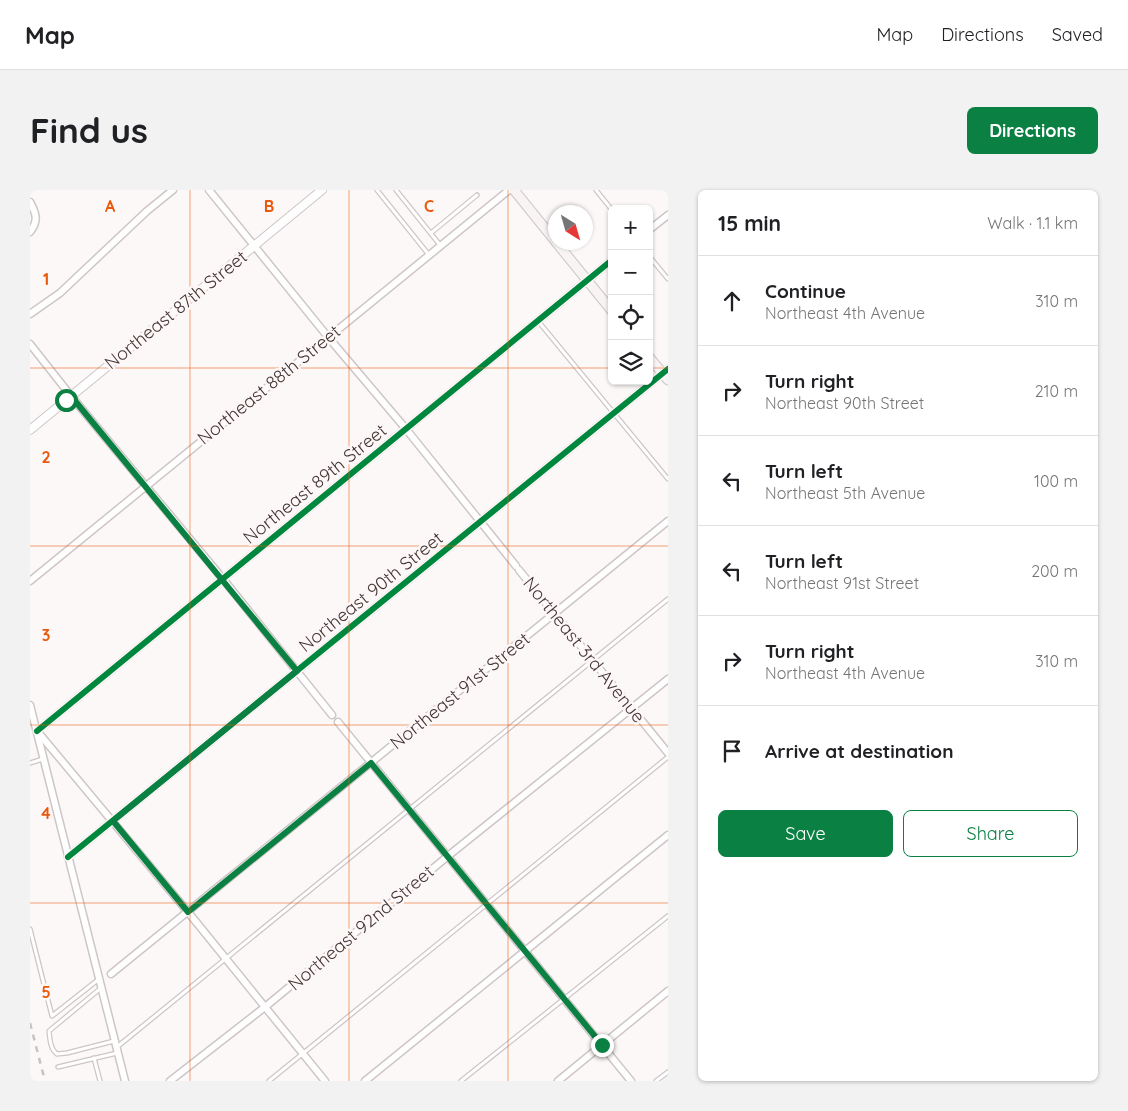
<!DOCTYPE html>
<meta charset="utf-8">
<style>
:root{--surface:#fff;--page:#f2f2f2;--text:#202124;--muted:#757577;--line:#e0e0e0;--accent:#0b8043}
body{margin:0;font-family:Quicksand,sans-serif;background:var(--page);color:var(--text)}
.controls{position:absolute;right:15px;top:15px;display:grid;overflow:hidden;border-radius:8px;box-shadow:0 1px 4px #0004}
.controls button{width:45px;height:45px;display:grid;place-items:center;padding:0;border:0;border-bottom:1px solid var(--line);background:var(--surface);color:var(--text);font:25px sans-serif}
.compass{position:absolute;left:518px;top:15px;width:45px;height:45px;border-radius:50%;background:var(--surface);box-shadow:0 1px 4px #0004;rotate:143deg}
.stop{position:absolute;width:15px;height:15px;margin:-11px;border:4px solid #0b8043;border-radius:50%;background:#fff}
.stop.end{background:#0b8043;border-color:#fff;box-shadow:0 1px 5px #0008}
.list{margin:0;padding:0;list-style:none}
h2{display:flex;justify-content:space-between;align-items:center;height:65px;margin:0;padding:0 20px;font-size:21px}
h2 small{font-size:16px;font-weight:400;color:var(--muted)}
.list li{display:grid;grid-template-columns:32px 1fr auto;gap:15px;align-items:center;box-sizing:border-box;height:90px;padding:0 20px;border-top:1px solid var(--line)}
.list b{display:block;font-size:19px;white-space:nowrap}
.list p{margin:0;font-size:16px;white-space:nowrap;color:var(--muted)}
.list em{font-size:16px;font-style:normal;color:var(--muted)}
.actions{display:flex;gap:10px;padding:15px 20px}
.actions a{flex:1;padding:11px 0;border:1px solid var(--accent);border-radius:8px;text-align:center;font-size:18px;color:var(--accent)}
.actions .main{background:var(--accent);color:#fff}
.icon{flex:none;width:28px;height:28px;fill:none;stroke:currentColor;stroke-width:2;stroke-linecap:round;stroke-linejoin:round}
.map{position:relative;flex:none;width:638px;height:891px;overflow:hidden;border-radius:8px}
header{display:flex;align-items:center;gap:30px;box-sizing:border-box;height:70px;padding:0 25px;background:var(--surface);border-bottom:1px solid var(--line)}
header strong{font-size:24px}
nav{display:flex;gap:28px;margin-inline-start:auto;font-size:18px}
.intro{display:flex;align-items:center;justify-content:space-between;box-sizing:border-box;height:120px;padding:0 30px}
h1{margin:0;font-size:35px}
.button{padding:12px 22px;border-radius:8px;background:var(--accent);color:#fff;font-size:18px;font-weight:700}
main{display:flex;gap:30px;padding:0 30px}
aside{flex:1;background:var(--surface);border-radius:8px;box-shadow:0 1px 4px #0004}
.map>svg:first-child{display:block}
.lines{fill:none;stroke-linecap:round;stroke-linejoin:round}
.service-casing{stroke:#cec6c6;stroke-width:5.5}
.minor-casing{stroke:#cec6c6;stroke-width:9}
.tertiary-casing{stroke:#cec6c6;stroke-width:10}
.secondary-casing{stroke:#cec6c6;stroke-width:11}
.service{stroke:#fffefe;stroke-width:3}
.minor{stroke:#fffefe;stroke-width:6}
.tertiary{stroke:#fffefe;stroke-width:8}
.secondary{stroke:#f8f4f3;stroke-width:9}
.rail{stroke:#c6c3c3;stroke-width:2.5;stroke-dasharray:6 6;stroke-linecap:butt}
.cycleway-casing{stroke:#fdf7f7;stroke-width:9}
.cycleway{stroke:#00873e;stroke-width:6}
.route{stroke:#0b8043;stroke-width:6}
.grid{fill:none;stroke:#e8590c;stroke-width:1;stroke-opacity:0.55}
.labels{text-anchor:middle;stroke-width:5;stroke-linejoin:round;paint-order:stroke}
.street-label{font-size:18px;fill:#403534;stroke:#fdf7f7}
.grid-label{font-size:16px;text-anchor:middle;font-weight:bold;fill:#e8590c;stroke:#fdf7f7;stroke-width:5;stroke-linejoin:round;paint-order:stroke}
</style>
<header>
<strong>Map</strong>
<nav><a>Map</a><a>Directions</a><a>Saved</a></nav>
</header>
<div class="intro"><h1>Find us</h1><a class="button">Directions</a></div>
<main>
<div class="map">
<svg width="638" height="891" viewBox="0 0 638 891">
<rect width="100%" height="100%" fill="#fcf8f8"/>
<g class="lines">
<g class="service-casing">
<g id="service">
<path d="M 347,0 L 399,65"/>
<path d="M 366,0 L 410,55"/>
<path d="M 566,0 L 582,20"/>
<path d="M 401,43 L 447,5"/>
<path d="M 619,66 L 638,89"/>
<path d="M 508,131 L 638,289"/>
<path d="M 0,573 L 13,569"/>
<path d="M 0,739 L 22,826 L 69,789"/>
<path d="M 71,798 L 19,841 C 20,849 20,859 27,864 L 37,863 L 84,851"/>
<path d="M 87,857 L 638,409"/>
<path d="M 64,868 L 70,891"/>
<path d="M 28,877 L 87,863"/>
<path d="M 239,891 L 638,567"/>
<path d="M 431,891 L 638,726"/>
<path d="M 626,891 L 638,882"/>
</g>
</g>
<g class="minor-casing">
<g id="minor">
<path d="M 179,0 L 298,147 L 376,239 L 486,376"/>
<path d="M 0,12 C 6,23 9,31 0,42"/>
<path d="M 619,40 L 638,25"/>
<path d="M 0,124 L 30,103 L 117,21 L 143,0"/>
<path d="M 0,154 L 41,206 L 193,389 L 302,525"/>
<path d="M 489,380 L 638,563"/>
<path d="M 0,391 L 479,0"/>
<path d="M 0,515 L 95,891"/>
<path d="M 308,532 L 601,891"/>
<path d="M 7,541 L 582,70"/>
<path d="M 7,541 L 158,722 L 295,891"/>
<path d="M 38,667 L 638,179"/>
<path d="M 81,784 L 638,331"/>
<path d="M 140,891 L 235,817 L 418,666 L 638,489"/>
<path d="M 335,891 L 638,645"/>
<path d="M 528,891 L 638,801"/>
</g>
</g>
<g class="tertiary-casing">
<path id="tertiary" d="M 0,240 L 292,0"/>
</g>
<g class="secondary-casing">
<g id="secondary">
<path d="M 484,0 L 526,52"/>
<path d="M 526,52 L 582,121"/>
<path d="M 619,167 L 638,190"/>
</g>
</g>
<use href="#service" class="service"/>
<use href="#minor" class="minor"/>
<use href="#tertiary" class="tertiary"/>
<use href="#secondary" class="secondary"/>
<path class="rail" d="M 0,833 L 15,891"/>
<g class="cycleway-casing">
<g id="cycleway">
<path d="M 7,541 L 582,70"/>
<path d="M 38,667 L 638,179"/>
</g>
</g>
<use href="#cycleway" class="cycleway"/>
</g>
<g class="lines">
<path class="route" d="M 36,210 L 41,206 L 267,481 L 83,631 L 158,722 L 341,573 L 572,855"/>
</g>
<path class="grid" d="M 160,0 L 160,891M 319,0 L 319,891M 478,0 L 478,891M 0,178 L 582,178M 619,178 L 638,178M 0,356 L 638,356M 0,535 L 638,535M 0,713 L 638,713"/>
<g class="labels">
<g class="street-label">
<text transform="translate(146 120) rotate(-39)" y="6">Northeast 87th Street</text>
<text transform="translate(239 195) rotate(-39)" y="6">Northeast 88th Street</text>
<text transform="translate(285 294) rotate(-39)" y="6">Northeast 89th Street</text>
<text transform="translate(341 402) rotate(-39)" y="6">Northeast 90th Street</text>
<text transform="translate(554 460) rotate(51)" y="6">Northeast 3rd Avenue</text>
<text transform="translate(430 501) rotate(-39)" y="6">Northeast 91st Street</text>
<text transform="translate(331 738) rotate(-40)" y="6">Northeast 92nd Street</text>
</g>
</g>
<g class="grid-label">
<text x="80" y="22">A</text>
<text x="239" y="22">B</text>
<text x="399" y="22">C</text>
<text x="16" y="95">1</text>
<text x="16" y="273">2</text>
<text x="16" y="451">3</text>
<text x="16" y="629">4</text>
<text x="16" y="808">5</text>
</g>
</svg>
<div class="controls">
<button>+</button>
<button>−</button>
<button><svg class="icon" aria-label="locate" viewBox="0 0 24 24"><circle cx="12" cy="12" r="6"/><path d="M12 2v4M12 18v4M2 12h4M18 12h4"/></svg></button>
<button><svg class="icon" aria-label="layers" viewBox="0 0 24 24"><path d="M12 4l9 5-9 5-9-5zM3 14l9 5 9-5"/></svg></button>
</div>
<svg class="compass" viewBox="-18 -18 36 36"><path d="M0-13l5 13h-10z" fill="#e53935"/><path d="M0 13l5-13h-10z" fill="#757577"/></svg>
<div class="stop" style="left:36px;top:210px"></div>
<div class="stop end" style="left:572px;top:855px"></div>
</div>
<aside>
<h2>15 min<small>Walk · 1.1 km</small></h2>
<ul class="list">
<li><svg class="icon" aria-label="ahead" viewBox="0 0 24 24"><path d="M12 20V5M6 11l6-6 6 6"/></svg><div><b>Continue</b><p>Northeast 4th Avenue</p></div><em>310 m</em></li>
<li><svg class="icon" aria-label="right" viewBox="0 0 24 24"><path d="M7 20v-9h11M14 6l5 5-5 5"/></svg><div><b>Turn right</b><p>Northeast 90th Street</p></div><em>210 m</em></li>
<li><svg class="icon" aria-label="left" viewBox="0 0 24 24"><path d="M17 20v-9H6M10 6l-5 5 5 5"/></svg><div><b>Turn left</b><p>Northeast 5th Avenue</p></div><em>100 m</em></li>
<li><svg class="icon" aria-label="left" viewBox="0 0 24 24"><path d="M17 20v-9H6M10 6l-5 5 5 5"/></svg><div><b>Turn left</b><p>Northeast 91st Street</p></div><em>200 m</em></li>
<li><svg class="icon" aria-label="right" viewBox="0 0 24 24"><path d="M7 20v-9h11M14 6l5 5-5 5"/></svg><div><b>Turn right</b><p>Northeast 4th Avenue</p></div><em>310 m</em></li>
<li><svg class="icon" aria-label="arrive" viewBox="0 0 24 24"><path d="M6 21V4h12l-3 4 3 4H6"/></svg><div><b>Arrive at destination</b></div></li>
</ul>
<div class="actions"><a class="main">Save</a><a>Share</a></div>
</aside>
</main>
